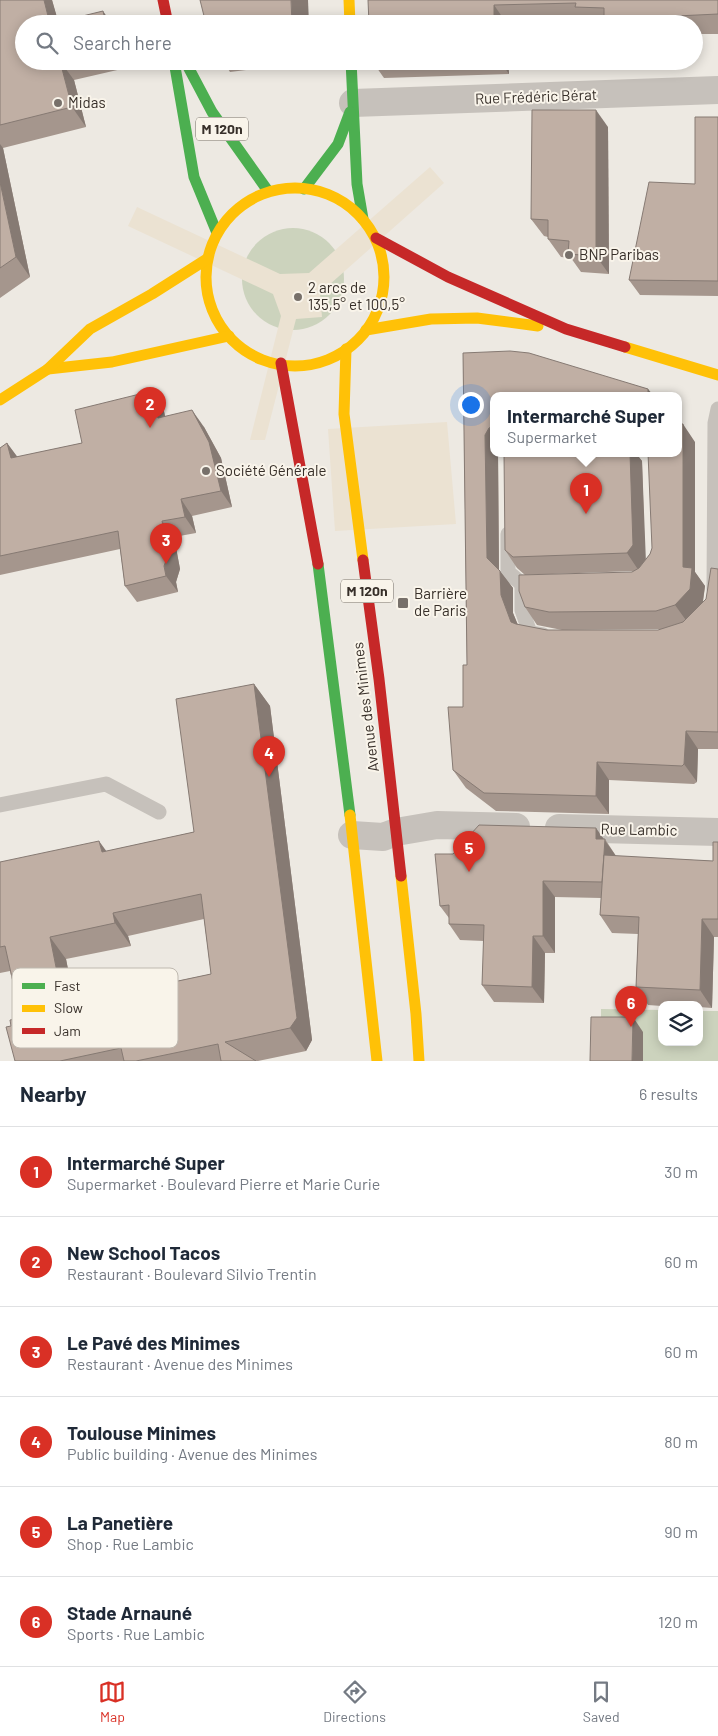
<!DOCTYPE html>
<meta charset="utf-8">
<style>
:root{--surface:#fff;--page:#f2f2f3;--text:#1f2937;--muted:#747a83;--line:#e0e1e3;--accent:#d93025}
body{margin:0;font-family:Barlow,sans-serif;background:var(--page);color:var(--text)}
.controls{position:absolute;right:15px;bottom:15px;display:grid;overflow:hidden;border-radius:10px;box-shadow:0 2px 12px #0003}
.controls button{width:45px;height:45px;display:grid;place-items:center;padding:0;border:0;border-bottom:1px solid var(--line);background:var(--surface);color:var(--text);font:25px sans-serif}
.you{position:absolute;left:470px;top:404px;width:18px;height:18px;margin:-12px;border:4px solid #fff;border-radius:50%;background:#1a73e8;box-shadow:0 0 0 8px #1a73e833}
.badge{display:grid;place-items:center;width:32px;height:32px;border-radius:50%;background:var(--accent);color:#fff;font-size:16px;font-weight:700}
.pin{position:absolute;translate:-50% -41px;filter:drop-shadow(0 1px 2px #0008)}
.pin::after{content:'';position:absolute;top:26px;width:18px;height:15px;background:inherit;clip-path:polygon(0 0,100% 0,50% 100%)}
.popup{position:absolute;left:490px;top:392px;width:192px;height:65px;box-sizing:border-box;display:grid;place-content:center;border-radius:10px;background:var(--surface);filter:drop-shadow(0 1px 4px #0005);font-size:16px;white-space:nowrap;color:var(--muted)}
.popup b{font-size:19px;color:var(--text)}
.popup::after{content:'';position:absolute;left:50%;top:100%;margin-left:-10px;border:10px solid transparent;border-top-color:var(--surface)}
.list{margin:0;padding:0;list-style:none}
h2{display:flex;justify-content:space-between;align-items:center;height:65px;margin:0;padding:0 20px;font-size:21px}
h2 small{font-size:16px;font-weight:400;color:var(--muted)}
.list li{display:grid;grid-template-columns:32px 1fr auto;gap:15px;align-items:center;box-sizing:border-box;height:90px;padding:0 20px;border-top:1px solid var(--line)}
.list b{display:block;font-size:19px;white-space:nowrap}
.list p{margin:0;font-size:16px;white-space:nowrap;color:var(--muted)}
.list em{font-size:16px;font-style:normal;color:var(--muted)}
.icon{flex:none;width:28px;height:28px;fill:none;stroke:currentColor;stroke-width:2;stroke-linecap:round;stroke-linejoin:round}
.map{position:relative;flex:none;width:718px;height:1061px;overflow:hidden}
.search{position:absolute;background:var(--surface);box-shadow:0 2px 12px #0003;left:15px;right:15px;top:15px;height:55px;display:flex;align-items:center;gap:12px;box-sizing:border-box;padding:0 18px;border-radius:28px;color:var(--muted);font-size:19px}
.sheet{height:605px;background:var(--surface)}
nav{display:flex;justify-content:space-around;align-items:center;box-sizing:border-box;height:70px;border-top:1px solid var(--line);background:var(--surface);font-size:14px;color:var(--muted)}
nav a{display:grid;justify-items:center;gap:2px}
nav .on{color:var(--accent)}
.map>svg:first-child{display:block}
.green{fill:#ccd3bd}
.plaza{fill:#ebe2d2}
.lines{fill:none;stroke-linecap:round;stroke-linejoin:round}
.lane{stroke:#c6c1bb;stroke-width:15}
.street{stroke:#c6c1bb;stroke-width:28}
.fast{stroke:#4caf50;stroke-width:11}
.slow{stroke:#ffc107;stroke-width:11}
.jam{stroke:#c62828;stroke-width:11}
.wall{fill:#a5968d;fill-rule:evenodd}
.shaded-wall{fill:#867a73}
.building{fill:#c0afa4;stroke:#867a73;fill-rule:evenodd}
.poi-dot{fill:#77706a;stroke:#f9f4ea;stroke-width:2}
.labels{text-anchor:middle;stroke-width:4;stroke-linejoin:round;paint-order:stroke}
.shield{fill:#f9f4ea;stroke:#716a63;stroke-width:1}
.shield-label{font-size:14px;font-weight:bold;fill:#372f29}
.street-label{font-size:15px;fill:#372f29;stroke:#f9f4ea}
.poi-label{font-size:15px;fill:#372f29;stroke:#f9f4ea;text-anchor:start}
.key{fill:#f9f4ea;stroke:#bfb9b0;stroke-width:1}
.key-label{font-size:14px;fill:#372f29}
</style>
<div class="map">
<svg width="718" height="1061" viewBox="0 0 718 1061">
<rect width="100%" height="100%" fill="#ede9e2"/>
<g class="green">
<circle cx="293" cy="279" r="51"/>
<path d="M 601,1009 L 662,1010 L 662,1042 L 699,1042 L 699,1011 L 718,1011 L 718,1061 L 601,1061 Z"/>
</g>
<g class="plaza">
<path d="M 430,167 L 444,183 L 320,293 L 322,317 L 296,319 L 265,440 L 250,440 L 281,316 L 273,294 L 128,226 L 137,207 L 280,274 L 309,273 Z"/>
<path d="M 447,422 L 456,524 L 335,531 L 328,429 Z"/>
</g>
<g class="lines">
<g class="lane">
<path d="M 508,534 L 508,572 L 522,584 L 533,584"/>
<path d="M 522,584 L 522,610 L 530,633 L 543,635"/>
<path d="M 714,589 L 715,423 L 718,409"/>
<path d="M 0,805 L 106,784 L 159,812"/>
</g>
<g class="street">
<path d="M 353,103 L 718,90"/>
<path d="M 559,828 L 718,832"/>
<path d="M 352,835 L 383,837 L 396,832 L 437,825 L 516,827"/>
</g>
<g class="fast">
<path d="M 174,61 L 194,177 L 217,233"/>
<path d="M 185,61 L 212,112 L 268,191"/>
<path d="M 351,61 L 357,184 L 363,219"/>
<path d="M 304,189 L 338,144 L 350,112"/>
<path d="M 318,564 L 350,815"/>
</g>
<g class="slow">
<path d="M 349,0 L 350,24"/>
<circle cx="295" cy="277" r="89"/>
<path d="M 366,330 L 431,319 L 477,318 L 538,326"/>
<path d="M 625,347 L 718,375"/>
<path d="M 346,349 L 344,414 L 363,560"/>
<path d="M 48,369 L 112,362 L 229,336"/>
<path d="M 0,400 L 48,369 L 90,329 L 152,294 L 207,259"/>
<path d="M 350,815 L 377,1061"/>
<path d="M 401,876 L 416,1014 L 419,1061"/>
</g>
<g class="jam">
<path d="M 163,0 L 168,24"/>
<path d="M 376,238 L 448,277 L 566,329 L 625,347"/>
<path d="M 281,363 L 318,564"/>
<path d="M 363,560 L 379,679 L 401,876"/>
</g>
</g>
<g class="wall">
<path d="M 0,0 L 52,0 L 58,22 L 24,61 L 125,61 L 126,68 L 74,80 L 86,127 L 3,148 L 30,277 L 0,298 Z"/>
<path d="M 368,0 L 718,0 L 718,34 L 694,34 L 694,24 L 587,24 L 586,22 L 507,23 Z"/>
<path d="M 223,61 L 311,61 L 311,62 L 230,72 Z"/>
<path d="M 372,61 L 508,61 L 509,74 L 384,78 Z"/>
<path d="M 718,117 L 718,296 L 640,295 L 629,280 L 695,184 Z"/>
<path d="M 608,127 L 609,274 L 581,272 L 571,258 L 561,257 L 548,239 L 548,237 L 544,236 L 531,219 Z"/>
<path d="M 463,353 L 494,395 L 494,453 L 498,453 L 499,570 L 513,588 L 513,613 L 518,625 L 547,630 L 658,630 L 661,629 L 562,630 L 537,625 L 525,607 L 634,571 L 525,575 L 517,568 L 505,550 L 638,456 L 642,461 L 645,560 L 650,554 L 695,442 L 695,572 L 705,586 L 703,602 L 706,599 L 718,569 L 718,749 L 698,749 L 697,782 L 694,784 L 609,780 L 609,814 L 496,811 L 466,788 L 453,770 L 463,707 L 467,665 Z"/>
<path d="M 163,407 L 165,416 L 204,427 L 221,458 L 232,507 L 192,516 L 196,533 L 174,537 L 180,569 L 176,582 L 178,592 L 137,602 L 125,586 L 120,549 L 0,575 L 0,448 L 7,443 L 17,457 L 82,443 Z"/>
<path d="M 254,684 L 270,706 L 312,1040 L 306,1051 L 258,1061 L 15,1061 L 11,1026 L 21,1018 L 10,971 L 0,973 L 0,862 L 107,851 L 194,832 ZM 204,919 L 211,974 L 75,1002 L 74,1000 L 66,959 L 131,946 L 128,936 Z"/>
<path d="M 605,839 L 616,856 L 713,861 L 718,842 L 718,937 L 714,937 L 712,1008 L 699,1007 L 699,1005 L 662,1005 L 662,1006 L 648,1005 L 636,987 L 638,934 L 612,933 L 600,915 L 601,898 L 555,897 L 555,953 L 545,953 L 544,1003 L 494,1002 L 482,985 L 484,941 L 460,940 L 449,924 L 449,918 L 440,906 L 453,854 Z"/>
</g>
<g class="shaded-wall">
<path d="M 44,0 L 52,0 L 59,24 L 50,24 Z"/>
<path d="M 291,0 L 308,0 L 309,24 L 292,24 Z"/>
<path d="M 494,5 L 507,24 L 494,24 Z"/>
<path d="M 103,11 L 112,24 L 106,24 Z"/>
<path d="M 655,17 L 660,24 L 657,24 L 655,21 Z"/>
<path d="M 60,61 L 74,80 L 86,127 L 72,107 Z"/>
<path d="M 122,61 L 125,61 L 126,68 Z"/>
<path d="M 500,61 L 508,61 L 509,74 Z"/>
<path d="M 596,110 L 608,127 L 609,274 L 596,256 Z"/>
<path d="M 0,144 L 3,148 L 30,277 L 16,257 L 0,182 Z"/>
<path d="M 648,389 L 653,395 L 648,395 Z"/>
<path d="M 152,391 L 163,407 L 169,434 L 158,418 Z"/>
<path d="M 192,410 L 204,427 L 221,458 L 232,507 L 221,491 Z"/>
<path d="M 683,424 L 695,442 L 695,572 L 705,586 L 702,607 L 688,623 L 675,605 L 683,567 Z"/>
<path d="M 489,428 L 494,433 L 494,453 L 498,453 L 499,576 L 487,558 L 485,435 Z"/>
<path d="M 7,443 L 19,459 L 11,458 Z"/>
<path d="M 630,453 L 638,453 L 638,456 L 642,461 L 646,563 L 639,571 L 627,553 Z"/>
<path d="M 181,499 L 192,516 L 196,533 L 185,517 Z"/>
<path d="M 162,521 L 174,537 L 180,569 L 176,582 L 178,592 L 166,576 L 164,566 Z"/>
<path d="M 500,571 L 513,588 L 513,613 L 524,640 L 511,622 L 501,595 Z"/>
<path d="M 254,684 L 270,706 L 312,1040 L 306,1051 L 290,1028 Z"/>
<path d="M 686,731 L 698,749 L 697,782 L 684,764 Z"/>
<path d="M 597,762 L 609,780 L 609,814 L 596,796 Z"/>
<path d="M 596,828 L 616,856 L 614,899 L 596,839 Z"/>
<path d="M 99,841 L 115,863 L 102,852 Z"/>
<path d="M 543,881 L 555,897 L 555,953 L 543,936 Z"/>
<path d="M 113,913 L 128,936 L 131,946 L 115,923 Z"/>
<path d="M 702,919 L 714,937 L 712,1008 L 700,990 Z"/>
<path d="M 533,936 L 545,953 L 544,1003 L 532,987 Z"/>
<path d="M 50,937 L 66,959 L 74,1000 L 83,1014 L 86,1026 L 61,992 Z"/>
<path d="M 633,1017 L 643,1032 L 643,1061 L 632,1061 Z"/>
</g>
<g class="building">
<path d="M 0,0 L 44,0 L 50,24 L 103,11 L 106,24 L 24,24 L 24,61 L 60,61 L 72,107 L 0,125 Z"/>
<path d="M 200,0 L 291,0 L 292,24 L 206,24 Z"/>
<path d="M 368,0 L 718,0 L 718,14 L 655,17 L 655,21 L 604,21 L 604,8 L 575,7 L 576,3 L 494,5 L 494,24 L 369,24 Z"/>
<path d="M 532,110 L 596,110 L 596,256 L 568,254 L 569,241 L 548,239 L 548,220 L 531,219 Z"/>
<path d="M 695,117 L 718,117 L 718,281 L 629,280 L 649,182 L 695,184 Z"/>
<path d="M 0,182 L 16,257 L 0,268 Z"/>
<path d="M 510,351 L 529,353 L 648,389 L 648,395 L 494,395 L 494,426 L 489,428 L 485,435 L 487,558 L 500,571 L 501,595 L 511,622 L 516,624 L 547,630 L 658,630 L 683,622 L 706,599 L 711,568 L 718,569 L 718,732 L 686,731 L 684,764 L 682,766 L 597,762 L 596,796 L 484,793 L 453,770 L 448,707 L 463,707 L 463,665 L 467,665 L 463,353 Z"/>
<path d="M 152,391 L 158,418 L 192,410 L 209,442 L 221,491 L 181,499 L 185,517 L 162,521 L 169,552 L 164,566 L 166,576 L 125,586 L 118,531 L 0,556 L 0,448 L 7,443 L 11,458 L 82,443 L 75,410 Z"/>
<path d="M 678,424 L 683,424 L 683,567 L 692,568 L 690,589 L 675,605 L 656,611 L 549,612 L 525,607 L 519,591 L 519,575 L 632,572 L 639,568 L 650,554 L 652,548 L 648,453 L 678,453 Z"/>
<path d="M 504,453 L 630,453 L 633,545 L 627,553 L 513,557 L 505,550 Z"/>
<path d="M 254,684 L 297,1018 L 290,1028 L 225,1042 L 256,1061 L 221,1061 L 218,1044 L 136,1061 L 124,1061 L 121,1048 L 60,1061 L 15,1061 L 6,1027 L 11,1026 L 10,1020 L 21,1018 L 5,946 L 0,947 L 0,862 L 99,841 L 102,852 L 194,832 L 176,699 ZM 201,894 L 211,974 L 70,1004 L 67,992 L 61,992 L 50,937 L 115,923 L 113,913 Z"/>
<path d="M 479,825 L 596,828 L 596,839 L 605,839 L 602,882 L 543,881 L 543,936 L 533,936 L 532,987 L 482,985 L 484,925 L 449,924 L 449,905 L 440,906 L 435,854 L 453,854 Z"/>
<path d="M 713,842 L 718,842 L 718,919 L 702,919 L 700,990 L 636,987 L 639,917 L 600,915 L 604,855 L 713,861 Z"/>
<path d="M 591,1017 L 633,1017 L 632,1061 L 590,1061 Z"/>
</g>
<g class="poi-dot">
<circle cx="58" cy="103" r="5"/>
<circle cx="569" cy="255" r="5"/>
<circle cx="298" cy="297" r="5"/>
<circle cx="206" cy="471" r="5"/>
<rect x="397" y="597" width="12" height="12" rx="2.5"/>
</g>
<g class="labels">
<g class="shield">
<rect x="196" y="117.5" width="52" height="23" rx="4"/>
<rect x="341" y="579.5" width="52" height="23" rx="4"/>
</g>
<g class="shield-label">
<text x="222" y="134">M 120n</text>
<text x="367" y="596">M 120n</text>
</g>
<g class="street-label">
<text transform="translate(536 97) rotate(-2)" y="5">Rue Frédéric Bérat</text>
<text transform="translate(366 707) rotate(-97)" y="5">Avenue des Minimes</text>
<text transform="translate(639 830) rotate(1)" y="5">Rue Lambic</text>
</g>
<g class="poi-label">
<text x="68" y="108">Midas</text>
<text x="579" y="260">BNP Paribas</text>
<text x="308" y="293">2 arcs de<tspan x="308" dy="17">135,5° et 100,5°</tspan></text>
<text x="216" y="476">Société Générale</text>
<text x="414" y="599">Barrière<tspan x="414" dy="17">de Paris</tspan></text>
</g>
</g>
<rect x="12" y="968" width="166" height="80" rx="8" class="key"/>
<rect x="22" y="983" width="23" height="6" fill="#4caf50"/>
<rect x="22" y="1005" width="23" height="7" fill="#ffc107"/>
<rect x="22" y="1028" width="23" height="6" fill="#c62828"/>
<g class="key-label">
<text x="54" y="991">Fast</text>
<text x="54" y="1013">Slow</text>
<text x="54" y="1036">Jam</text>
</g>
</svg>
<div class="controls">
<button><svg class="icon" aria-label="layers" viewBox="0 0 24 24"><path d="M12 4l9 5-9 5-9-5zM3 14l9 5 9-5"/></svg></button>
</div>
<div class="you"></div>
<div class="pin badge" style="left:586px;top:514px">1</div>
<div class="popup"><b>Intermarché Super</b>Supermarket</div>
<div class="pin badge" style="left:150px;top:428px">2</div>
<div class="pin badge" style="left:166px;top:564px">3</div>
<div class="pin badge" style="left:269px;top:777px">4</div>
<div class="pin badge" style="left:469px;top:872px">5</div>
<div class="pin badge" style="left:631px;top:1027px">6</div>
<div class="search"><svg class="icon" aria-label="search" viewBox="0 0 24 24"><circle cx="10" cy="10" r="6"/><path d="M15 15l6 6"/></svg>Search here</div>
</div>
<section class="sheet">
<h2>Nearby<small>6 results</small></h2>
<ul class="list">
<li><span class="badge">1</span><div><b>Intermarché Super</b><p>Supermarket · Boulevard Pierre et Marie Curie</p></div><em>30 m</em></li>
<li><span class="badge">2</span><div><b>New School Tacos</b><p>Restaurant · Boulevard Silvio Trentin</p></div><em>60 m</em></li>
<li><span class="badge">3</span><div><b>Le Pavé des Minimes</b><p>Restaurant · Avenue des Minimes</p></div><em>60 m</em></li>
<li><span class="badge">4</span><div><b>Toulouse Minimes</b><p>Public building · Avenue des Minimes</p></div><em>80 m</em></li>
<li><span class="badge">5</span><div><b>La Panetière</b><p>Shop · Rue Lambic</p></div><em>90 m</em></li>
<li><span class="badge">6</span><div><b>Stade Arnauné</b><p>Sports · Rue Lambic</p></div><em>120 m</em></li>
</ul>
</section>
<nav>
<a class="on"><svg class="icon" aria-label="map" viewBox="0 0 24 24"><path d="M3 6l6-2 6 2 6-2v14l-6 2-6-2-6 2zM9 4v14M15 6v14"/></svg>Map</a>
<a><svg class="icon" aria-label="directions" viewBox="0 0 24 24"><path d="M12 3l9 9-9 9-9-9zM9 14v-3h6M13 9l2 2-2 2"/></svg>Directions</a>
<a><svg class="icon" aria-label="saved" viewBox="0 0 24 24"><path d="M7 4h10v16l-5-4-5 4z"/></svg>Saved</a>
</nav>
